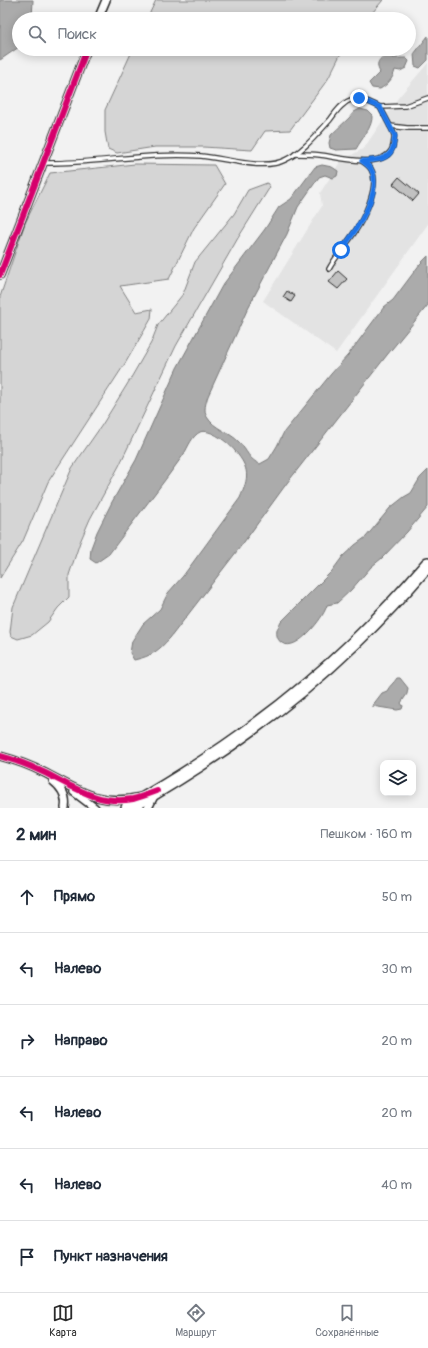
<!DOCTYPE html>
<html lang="ru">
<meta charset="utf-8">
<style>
:root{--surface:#fff;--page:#f2f2f3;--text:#1f2937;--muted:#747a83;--line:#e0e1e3;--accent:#2b2b2b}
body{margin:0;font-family:Pangolin,sans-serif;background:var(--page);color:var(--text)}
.controls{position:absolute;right:12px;bottom:12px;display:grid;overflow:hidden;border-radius:8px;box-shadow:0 2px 10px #0003}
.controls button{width:36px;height:36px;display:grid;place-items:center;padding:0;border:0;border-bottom:1px solid var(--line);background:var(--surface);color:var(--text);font:20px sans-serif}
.stop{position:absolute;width:12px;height:12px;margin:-9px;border:3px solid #1a73e8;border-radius:50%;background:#fff}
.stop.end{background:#1a73e8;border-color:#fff;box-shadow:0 1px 4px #0008}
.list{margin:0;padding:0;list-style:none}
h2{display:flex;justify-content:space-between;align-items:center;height:52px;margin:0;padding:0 16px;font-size:17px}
h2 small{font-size:13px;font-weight:400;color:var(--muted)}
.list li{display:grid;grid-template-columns:26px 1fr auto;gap:12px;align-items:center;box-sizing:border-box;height:72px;padding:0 16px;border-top:1px solid var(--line)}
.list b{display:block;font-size:15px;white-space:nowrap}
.list em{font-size:13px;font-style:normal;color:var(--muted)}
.icon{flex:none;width:22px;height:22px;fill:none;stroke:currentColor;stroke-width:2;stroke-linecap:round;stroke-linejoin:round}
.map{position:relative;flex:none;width:428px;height:808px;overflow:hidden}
.search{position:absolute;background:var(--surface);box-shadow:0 2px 10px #0003;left:12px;right:12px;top:12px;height:44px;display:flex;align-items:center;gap:10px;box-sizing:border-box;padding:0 14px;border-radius:22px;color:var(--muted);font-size:15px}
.sheet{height:484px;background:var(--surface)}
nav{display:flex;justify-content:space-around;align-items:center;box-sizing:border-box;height:56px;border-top:1px solid var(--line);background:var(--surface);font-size:11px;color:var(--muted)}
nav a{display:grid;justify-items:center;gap:2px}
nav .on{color:var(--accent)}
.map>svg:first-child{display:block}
.built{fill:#e3e3e3}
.green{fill:#d5d5d5;stroke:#808080}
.water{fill:#ababab;stroke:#787878}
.building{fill:#c1c1c1;stroke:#2b2b2b}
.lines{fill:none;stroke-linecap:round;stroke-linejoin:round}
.lane-casing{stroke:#2b2b2b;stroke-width:6}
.street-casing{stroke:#2b2b2b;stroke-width:10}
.highway-casing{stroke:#2b2b2b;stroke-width:16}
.lane{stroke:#fff;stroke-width:3.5}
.street{stroke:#fff;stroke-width:7}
.highway{stroke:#fff;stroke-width:13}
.cycleway-casing{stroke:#fff;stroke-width:8}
.cycleway{stroke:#d6006c;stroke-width:6}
.route{stroke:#1a73e8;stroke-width:5}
</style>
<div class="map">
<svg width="428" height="808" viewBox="0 0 428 808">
<rect width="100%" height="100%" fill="#f2f2f2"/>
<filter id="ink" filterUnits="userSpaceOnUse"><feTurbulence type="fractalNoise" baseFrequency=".025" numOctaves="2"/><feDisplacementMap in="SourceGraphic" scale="8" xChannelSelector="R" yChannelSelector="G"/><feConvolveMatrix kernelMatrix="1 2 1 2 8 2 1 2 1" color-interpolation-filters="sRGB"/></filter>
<g filter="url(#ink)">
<path class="built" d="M 428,63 L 428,224 L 336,353 L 263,301 L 322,206 L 320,193 L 340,162 L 364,148 L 398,98 Z"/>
<g class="green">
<path d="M 156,0 L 383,0 L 367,19 L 147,19 Z"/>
<path d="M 133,49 L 343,49 L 328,79 L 290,130 L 265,131 L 252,150 L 203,147 L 155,147 L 117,153 L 108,149 L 105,132 L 105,110 Z"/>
<path d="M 135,164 L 214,165 L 225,184 L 194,228 L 169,279 L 120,286 L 136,312 L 152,309 L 151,319 L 126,362 L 48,482 L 23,541 L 0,578 L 0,297 L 25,223 L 50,173 Z"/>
<path d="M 267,183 L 270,187 L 238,238 L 176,346 L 119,466 L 90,519 L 80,542 L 69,575 L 69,597 L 58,608 L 48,622 L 32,635 L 18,639 L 11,636 L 10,632 L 13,607 L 72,468 L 102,425 L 128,383 L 151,343 L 158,325 L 183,294 L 195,262 L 234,214 L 248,190 Z"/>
</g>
<g class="water">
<path d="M 0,0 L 33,0 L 32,19 L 19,19 L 19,47 L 0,60 Z"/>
<path d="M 428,36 L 428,60 L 420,68 L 415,66 L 414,54 Z"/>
<path d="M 389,54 L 393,58 L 406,58 L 409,61 L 406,68 L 400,71 L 395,70 C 393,79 387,85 380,89 L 372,88 L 369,83 L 380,72 C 374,62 381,57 389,54 Z"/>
<path d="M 360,109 L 368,111 L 372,115 C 373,127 362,138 356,149 L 336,150 L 330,148 L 329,143 L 331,135 L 349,118 L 354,112 Z"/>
<path d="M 322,165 L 332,167 L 338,171 L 337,176 L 333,178 L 325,175 L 319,177 L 298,207 L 287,234 L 248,308 L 208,396 C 206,403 203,410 207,417 C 214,429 230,432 239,442 C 247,450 249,460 260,464 L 269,459 L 277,446 L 284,432 L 331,374 L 348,355 L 384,307 L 393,300 L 420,264 L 428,256 L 428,305 L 387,355 L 287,483 L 244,542 L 170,638 C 158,651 152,656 134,660 L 130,653 L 132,641 L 143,624 L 160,609 L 168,593 L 183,576 L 240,498 C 249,477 250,469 235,451 C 229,443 210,428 200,432 C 192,436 188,447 184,454 C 160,488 134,520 109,554 L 96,563 L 90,559 L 91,548 L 97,532 L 112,502 L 136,460 L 177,368 L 222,286 L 265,229 L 279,207 L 291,199 L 315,167 Z"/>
<path d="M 428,470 L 428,507 L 407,532 L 382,558 L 371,567 L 351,590 L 337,603 L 327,605 C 324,617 304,641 292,644 C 283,647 275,640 277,630 C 277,628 280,625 281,622 L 332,571 L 343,556 L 355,545 L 366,537 L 390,508 L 404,497 L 411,493 L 420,478 Z"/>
<path d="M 397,678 L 400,678 L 408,688 L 407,694 L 401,703 L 403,706 L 402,709 L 397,710 L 372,706 L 382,693 L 387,691 C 390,685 394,683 397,678 Z"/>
</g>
<g class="building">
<path d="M 399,177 L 419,194 L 413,201 L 393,184 Z"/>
<path d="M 338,271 L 347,279 L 338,289 L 329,282 Z"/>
<path d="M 287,291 L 295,296 L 291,302 L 283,297 Z"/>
</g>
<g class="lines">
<g class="lane-casing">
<g id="lane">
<path d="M 380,107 L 405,106 L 428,98"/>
<path d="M 295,154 C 304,154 312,154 320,155 C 337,157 387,171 393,146 C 395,136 395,135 390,126"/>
<path d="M 43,163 C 96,164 148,152 201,156 C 225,158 263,171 285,160 C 303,152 317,134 330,120 C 334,115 338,108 344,104 C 347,101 353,99 358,99 C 365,99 373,104 380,107 L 390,126 L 407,128 L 428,128"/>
<path d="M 329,269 C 336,256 346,245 354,233 C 363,220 381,185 371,169 C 369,166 365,163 362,161"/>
</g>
</g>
<g class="street-casing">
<g id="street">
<path d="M 98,19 L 106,0"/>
<path d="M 0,275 L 87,49"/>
<path d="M 0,756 C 15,760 29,765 43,772 C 77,789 99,807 140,797"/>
<path d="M 53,781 C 62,788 67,797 65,808"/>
<path d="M 74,792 L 95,808"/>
<path d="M 148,808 L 154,796"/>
</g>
</g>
<g class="highway-casing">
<path id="highway" d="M 128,808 C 209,762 288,707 355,642 C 381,617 405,591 428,564"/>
</g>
<use href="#lane" class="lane"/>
<use href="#street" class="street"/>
<use href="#highway" class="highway"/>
<g class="cycleway-casing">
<g id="cycleway">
<path d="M 0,275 L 87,49"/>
<path d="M 0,756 C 15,760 29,765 43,772 C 74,787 97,805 133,799 C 141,797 149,794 157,791"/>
</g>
</g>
<use href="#cycleway" class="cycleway"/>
</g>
</g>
<g class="lines" filter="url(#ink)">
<path class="route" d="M 341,250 C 354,234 384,191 371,169 C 369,166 365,163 362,161 C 372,160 387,161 392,150 C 394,146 394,140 395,136 L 380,107 L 359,98"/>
</g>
</svg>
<div class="controls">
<button><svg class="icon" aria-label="layers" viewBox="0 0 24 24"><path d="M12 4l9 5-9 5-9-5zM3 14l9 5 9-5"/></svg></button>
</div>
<div class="stop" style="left:341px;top:250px"></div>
<div class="stop end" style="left:359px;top:98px"></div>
<div class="search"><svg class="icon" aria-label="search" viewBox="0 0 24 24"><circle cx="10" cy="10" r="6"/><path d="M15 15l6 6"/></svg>Поиск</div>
</div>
<section class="sheet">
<h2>2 мин<small>Пешком · 160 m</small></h2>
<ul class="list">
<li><svg class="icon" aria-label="ahead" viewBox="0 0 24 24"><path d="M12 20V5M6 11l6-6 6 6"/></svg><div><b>Прямо</b></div><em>50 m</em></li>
<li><svg class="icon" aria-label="left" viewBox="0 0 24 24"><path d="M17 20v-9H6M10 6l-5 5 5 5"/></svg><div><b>Налево</b></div><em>30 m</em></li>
<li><svg class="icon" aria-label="right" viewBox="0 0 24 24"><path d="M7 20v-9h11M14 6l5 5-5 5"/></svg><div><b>Направо</b></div><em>20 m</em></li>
<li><svg class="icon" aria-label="left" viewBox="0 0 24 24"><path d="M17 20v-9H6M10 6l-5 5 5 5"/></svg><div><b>Налево</b></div><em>20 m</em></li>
<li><svg class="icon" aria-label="left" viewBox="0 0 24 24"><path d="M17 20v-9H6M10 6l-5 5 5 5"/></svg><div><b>Налево</b></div><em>40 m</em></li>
<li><svg class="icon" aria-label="arrive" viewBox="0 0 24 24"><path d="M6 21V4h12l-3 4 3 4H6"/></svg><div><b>Пункт назначения</b></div></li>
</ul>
</section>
<nav>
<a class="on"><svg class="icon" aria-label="map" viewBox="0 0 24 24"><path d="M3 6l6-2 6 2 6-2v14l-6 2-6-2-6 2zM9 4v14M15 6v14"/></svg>Карта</a>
<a><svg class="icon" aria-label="directions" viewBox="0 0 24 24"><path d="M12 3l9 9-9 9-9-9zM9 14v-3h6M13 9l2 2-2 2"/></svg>Маршрут</a>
<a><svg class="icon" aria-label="saved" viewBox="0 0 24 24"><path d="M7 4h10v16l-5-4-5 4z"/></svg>Сохранённые</a>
</nav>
